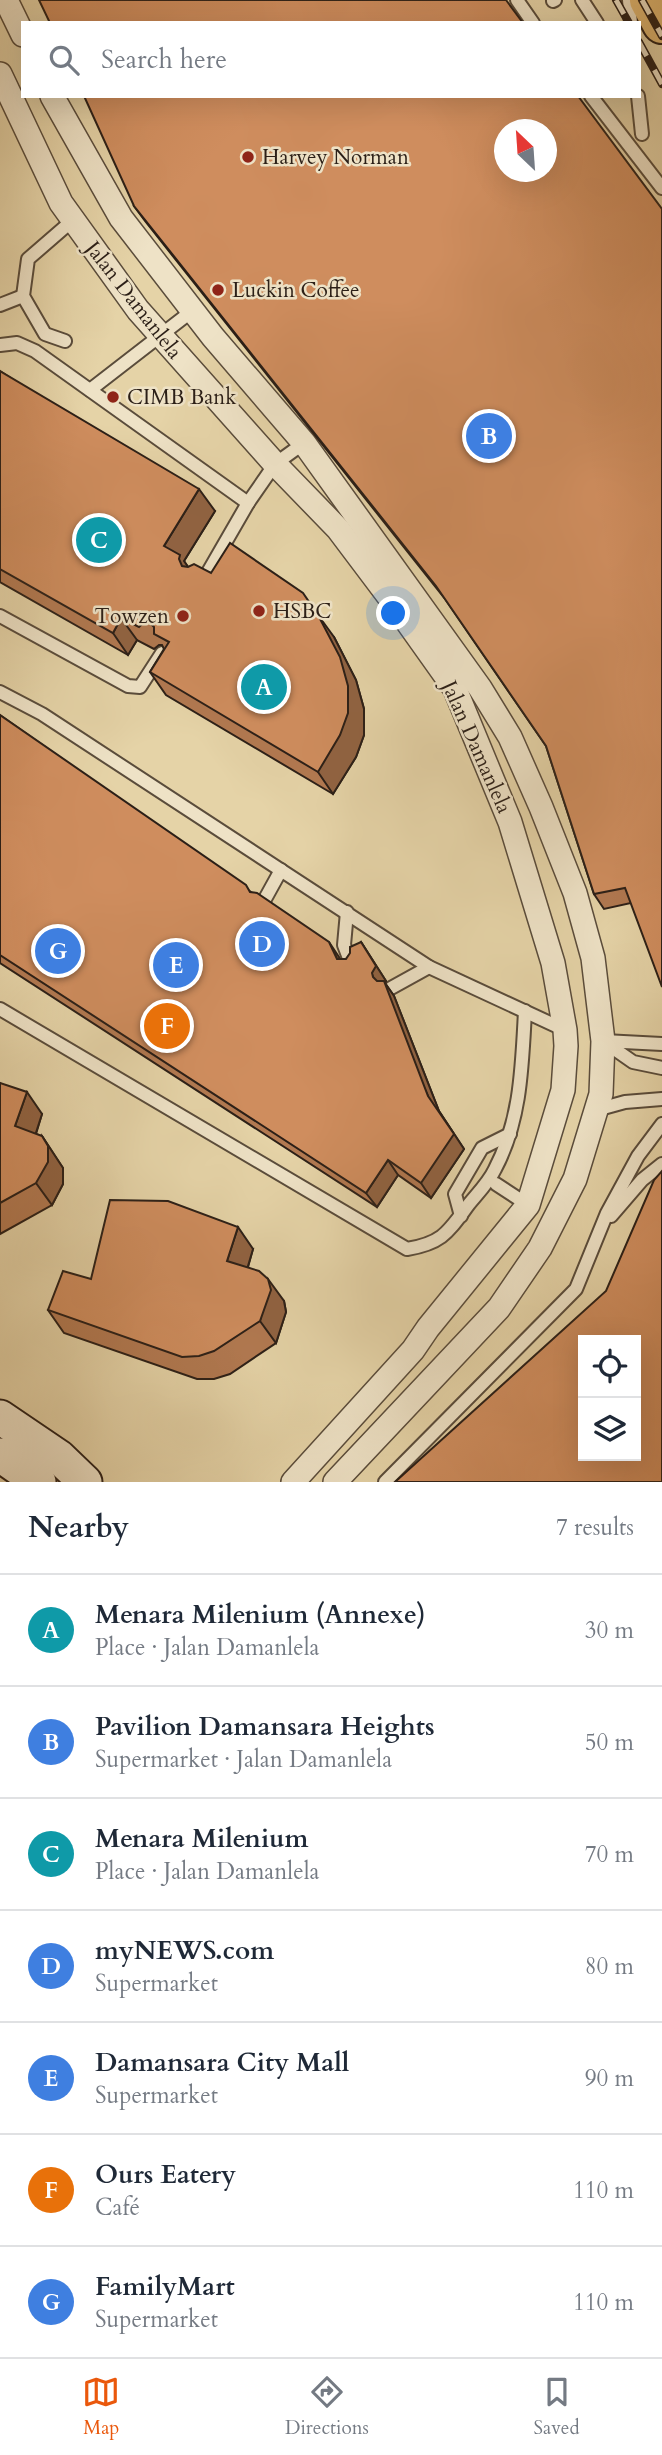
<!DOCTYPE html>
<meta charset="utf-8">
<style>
:root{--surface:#fff;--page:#f6f6f7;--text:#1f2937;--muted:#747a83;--line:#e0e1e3;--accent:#ea580c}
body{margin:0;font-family:Cardo,serif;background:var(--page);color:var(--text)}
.controls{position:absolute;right:21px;bottom:21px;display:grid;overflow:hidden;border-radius:0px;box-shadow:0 7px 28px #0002}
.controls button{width:63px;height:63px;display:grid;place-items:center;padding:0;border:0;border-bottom:2px solid var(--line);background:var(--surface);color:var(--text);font:35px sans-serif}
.compass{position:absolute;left:494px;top:119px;width:63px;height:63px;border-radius:50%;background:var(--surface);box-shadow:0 7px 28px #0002;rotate:335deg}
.you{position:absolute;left:394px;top:614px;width:24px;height:24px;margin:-18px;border:5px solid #fff;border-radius:50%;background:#1a73e8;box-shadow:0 0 0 10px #1a73e833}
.badge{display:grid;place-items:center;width:46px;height:46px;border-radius:50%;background:var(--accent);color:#fff;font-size:23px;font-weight:700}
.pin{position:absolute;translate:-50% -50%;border:4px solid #fff;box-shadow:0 2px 7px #0006}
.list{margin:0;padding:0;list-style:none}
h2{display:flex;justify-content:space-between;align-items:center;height:91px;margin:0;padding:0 28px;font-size:30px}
h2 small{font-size:23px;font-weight:400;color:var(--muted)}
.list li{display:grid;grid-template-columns:46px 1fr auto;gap:21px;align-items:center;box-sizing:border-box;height:112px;padding:0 28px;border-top:2px solid var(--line)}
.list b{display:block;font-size:26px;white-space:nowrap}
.list p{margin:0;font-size:23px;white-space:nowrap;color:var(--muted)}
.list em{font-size:23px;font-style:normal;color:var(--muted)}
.icon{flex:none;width:38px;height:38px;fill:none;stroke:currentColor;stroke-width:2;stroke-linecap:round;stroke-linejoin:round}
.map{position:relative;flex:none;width:662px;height:1482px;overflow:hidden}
.search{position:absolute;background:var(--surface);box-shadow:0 7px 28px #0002;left:21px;right:21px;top:21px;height:77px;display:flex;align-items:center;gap:18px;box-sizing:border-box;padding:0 24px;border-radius:0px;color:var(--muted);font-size:26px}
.sheet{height:875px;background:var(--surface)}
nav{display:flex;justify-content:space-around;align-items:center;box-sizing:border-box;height:98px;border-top:2px solid var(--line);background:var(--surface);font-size:19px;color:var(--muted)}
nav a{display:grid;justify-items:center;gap:4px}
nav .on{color:var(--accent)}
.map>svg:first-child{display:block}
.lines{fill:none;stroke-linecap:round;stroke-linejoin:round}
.service-casing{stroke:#5a4c3b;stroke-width:16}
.minor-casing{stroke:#5a4c3b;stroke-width:26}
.secondary-casing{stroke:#2b1f17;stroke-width:37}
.motorway-casing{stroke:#2b1f17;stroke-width:42}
.service{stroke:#eee2c6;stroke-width:12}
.minor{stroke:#eee2c6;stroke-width:23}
.secondary{stroke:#eee2c6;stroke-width:33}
.motorway{stroke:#e2ba74;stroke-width:38}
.rail-casing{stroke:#2b1f17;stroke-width:8}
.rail{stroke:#eee2c6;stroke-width:5;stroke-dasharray:16;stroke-linecap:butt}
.wall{fill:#b27951;stroke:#2b1f17;stroke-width:2}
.shaded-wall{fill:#916342;stroke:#2b1f17;stroke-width:2}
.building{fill:#cf8d5e;stroke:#2b1f17;stroke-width:2;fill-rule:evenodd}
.poi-dot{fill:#8f2418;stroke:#eee2c6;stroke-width:2.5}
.labels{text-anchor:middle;stroke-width:5;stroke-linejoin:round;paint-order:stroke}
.poi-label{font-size:21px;fill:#2b1f17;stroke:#eee2c6;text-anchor:start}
.street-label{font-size:21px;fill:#2b1f17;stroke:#eee2c6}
</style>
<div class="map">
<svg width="662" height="1482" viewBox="0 0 662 1482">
<rect width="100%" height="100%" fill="#e5d3a7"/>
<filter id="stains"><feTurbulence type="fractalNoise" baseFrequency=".00286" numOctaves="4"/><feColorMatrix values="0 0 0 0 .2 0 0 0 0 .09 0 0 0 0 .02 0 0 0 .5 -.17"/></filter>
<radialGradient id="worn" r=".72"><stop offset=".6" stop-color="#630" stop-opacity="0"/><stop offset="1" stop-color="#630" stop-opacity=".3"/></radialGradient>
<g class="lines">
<g class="service-casing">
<g id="service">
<path d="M 517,0 L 533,23"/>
<path d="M 582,0 L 597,23"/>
<path d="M 629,0 L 631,23"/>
<path d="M 553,1 L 555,0"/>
<path d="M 591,96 L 662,188"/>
<path d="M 638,96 L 642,134"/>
<path d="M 0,305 L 23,296"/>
<path d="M 65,341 L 45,334 L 23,296 L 28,259 L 73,220"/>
<path d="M 0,345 L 17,343 L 35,351 L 248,503"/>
<path d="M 90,390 L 192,311"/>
<path d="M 203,581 L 248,503 L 275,464 L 304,443"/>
<path d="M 0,616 L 128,686 L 140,687 L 162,653"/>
<path d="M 0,692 L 42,714 L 429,967 L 565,1030"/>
<path d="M 265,899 L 281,870"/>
<path d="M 347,912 L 344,945 L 352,966"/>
<path d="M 391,988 L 429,967"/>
<path d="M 0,1009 L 407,1249 C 443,1243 448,1232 469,1204 C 478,1193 489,1182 495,1169 C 521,1120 522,1066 525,1011"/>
<path d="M 603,1041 L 633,1062 L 662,1068"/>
<path d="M 604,1041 L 662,1044"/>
<path d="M 596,1110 L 625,1102 L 662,1099"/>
<path d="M 496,1184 L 528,1205"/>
<path d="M 461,1216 L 455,1194 L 482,1148 L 510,1134"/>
<path d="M 611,1216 L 642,1180 L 662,1164"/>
<path d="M 385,1482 L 576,1289 L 607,1213 L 638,1156 L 662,1124"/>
</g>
</g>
<g class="minor-casing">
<g id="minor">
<path d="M 6,0 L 23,35"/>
<path d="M 0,74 L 61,203 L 138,310 L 275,464 L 338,529 L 396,606 L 455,689 L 510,822 L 553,963 L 565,1030 L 566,1046 L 563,1090 L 528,1205 L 428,1328 L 413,1350 L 293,1482"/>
<path d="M 52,96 L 121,218 L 213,337 L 304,443 L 480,688 L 510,737 L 541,807 L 575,893 L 593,958 L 603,1041 L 601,1094 L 575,1179 L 540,1248 L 499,1308 L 335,1482"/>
</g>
</g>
<g class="secondary-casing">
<g id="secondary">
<path d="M 0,1417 L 59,1457 L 85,1482"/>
<path d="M 0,1455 L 39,1482"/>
</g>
</g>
<g class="motorway-casing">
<path id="motorway" d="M 649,0 L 662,24"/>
</g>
<use href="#service" class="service"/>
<use href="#minor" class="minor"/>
<use href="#secondary" class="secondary"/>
<use href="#motorway" class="motorway"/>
<g class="rail-casing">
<g id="rail">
<path d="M 616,0 L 629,23"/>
<path d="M 642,0 L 662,36"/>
<path d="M 639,42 L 662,84"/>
</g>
</g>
<use href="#rail" class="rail"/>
</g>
<g class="wall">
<path d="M 578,96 L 631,903 L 604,909 L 594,894 L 546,746 L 445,599 L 145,221 L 134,206 Z"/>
<path d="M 0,371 L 215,511 L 184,561 L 188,567 L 211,573 L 334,637 L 356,680 L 364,709 L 364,735 L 356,757 L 333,794 L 166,695 L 150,672 L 164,649 L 162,645 L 159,645 L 154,649 L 137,640 L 128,655 L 0,582 Z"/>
<path d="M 0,715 L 251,892 L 340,959 L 346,959 L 361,942 L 386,981 L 385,983 L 394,996 L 439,1111 L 464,1149 L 431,1198 L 398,1175 L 377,1207 L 0,963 Z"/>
<path d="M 0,1083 L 42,1114 L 36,1134 L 42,1136 L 63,1168 L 63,1184 L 52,1205 L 0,1234 Z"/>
<path d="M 253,1249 L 248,1267 L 284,1301 L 286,1312 L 276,1343 L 230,1374 L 214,1379 L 197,1379 L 64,1333 L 48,1310 L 91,1279 Z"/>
</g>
<g class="shaded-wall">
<path d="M 199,489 L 215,511 L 184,561 L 195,577 L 198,588 L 164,546 Z"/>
<path d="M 318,615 L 334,637 L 356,680 L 364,709 L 364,735 L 356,757 L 333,794 L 318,772 Z"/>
<path d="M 121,618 L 137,640 L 128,655 L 113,633 Z"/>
<path d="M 329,942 L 339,957 L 347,973 L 337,959 Z"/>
<path d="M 361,942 L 386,981 L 385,983 L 394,996 L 439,1111 L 464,1149 L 431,1198 L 421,1183 L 428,1096 L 373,977 Z"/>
<path d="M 27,1092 L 42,1114 L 31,1148 L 15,1126 Z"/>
<path d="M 42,1136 L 63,1168 L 63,1184 L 52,1205 L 36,1183 Z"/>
<path d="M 388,1160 L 398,1175 L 377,1207 L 366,1193 Z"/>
<path d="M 238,1227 L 253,1249 L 243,1283 L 227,1261 Z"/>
<path d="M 268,1279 L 284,1301 L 286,1312 L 276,1343 L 260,1321 Z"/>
</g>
<g class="building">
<path d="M 39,0 L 506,0 L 523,23 L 50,23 Z"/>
<path d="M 84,96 L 578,96 L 662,209 L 662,987 L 625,888 L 594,894 L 546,746 L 436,586 L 134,206 ZM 505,130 L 547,130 L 547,172 L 505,172 Z"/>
<path d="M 0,371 L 199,489 L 164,546 L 180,555 L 179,559 L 182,566 L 188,567 L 194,564 L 211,573 L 230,543 L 303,593 L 318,615 L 340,657 L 348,686 L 348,713 L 340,735 L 318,772 L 150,672 L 169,642 L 154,634 L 154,627 L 150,623 L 143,623 L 139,627 L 121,618 L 113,633 L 0,569 Z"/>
<path d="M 0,715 L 246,885 L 250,892 L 257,893 L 329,942 L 337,959 L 346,959 L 350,953 L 350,947 L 361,942 L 376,966 L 372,973 L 373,977 L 377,981 L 384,981 L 428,1096 L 454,1134 L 421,1183 L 388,1160 L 366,1193 L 0,955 Z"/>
<path d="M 0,1083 L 27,1092 L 15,1126 L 42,1136 L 48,1146 L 48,1162 L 36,1183 L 0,1203 Z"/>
<path d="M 662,1171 L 662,1482 L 395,1482 L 606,1291 L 654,1180 ZM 583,1340 L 636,1340 L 636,1456 L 583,1456 Z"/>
<path d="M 110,1200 L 168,1201 L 238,1227 L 227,1261 L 259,1271 L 268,1279 L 271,1290 L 260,1321 L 214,1351 L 199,1356 L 182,1357 L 48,1310 L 63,1271 L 91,1279 Z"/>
</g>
<g class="poi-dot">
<circle cx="248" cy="157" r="7"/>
<circle cx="218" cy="290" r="7"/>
<circle cx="113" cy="397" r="7"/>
<circle cx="259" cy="611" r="7"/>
<circle cx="183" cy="616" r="7"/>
</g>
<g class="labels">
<g class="poi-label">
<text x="262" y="164">Harvey Norman</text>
<text x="232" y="297">Luckin Coffee</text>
<text x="127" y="404">CIMB Bank</text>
<text x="273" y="618">HSBC</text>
<text x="169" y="623" text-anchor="end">Towzen</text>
</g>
<g class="street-label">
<text transform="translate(134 300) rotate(52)" y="7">Jalan Damanlela</text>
<text transform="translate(477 747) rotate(66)" y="7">Jalan Damanlela</text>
</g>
</g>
<rect width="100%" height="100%" filter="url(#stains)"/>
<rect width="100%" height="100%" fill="url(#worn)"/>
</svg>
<div class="controls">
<button><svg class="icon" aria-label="locate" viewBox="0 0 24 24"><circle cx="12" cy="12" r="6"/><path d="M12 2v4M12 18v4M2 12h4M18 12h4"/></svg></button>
<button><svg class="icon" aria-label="layers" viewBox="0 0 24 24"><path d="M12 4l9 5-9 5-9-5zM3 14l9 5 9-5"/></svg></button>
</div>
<svg class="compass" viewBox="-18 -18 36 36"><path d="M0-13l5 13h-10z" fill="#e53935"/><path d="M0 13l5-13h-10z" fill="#747a83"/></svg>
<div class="you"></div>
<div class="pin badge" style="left:264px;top:687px;background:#0f9aa8">A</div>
<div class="pin badge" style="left:489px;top:436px;background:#3f7fe0">B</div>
<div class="pin badge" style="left:99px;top:540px;background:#0f9aa8">C</div>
<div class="pin badge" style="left:262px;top:944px;background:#3f7fe0">D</div>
<div class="pin badge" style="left:176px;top:965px;background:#3f7fe0">E</div>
<div class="pin badge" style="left:167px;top:1026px;background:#e8710a">F</div>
<div class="pin badge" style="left:58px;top:951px;background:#3f7fe0">G</div>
<div class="search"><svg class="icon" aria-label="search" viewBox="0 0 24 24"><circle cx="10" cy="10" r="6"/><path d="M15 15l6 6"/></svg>Search here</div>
</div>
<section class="sheet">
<h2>Nearby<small>7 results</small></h2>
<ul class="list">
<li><span class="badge" style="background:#0f9aa8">A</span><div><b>Menara Milenium (Annexe)</b><p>Place · Jalan Damanlela</p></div><em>30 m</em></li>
<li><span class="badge" style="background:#3f7fe0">B</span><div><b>Pavilion Damansara Heights</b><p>Supermarket · Jalan Damanlela</p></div><em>50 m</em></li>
<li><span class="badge" style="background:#0f9aa8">C</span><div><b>Menara Milenium</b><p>Place · Jalan Damanlela</p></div><em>70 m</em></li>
<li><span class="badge" style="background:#3f7fe0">D</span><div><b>myNEWS.com</b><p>Supermarket</p></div><em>80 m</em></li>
<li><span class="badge" style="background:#3f7fe0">E</span><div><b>Damansara City Mall</b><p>Supermarket</p></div><em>90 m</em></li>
<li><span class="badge" style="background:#e8710a">F</span><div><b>Ours Eatery</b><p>Café</p></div><em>110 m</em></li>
<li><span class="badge" style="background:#3f7fe0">G</span><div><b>FamilyMart</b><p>Supermarket</p></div><em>110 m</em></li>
</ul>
</section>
<nav>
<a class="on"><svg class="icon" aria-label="map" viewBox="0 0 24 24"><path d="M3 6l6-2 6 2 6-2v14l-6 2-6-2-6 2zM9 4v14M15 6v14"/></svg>Map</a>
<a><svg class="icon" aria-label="directions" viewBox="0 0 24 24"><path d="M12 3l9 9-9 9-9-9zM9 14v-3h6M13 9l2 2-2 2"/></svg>Directions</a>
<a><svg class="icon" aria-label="saved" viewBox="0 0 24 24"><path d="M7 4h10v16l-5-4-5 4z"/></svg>Saved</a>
</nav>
